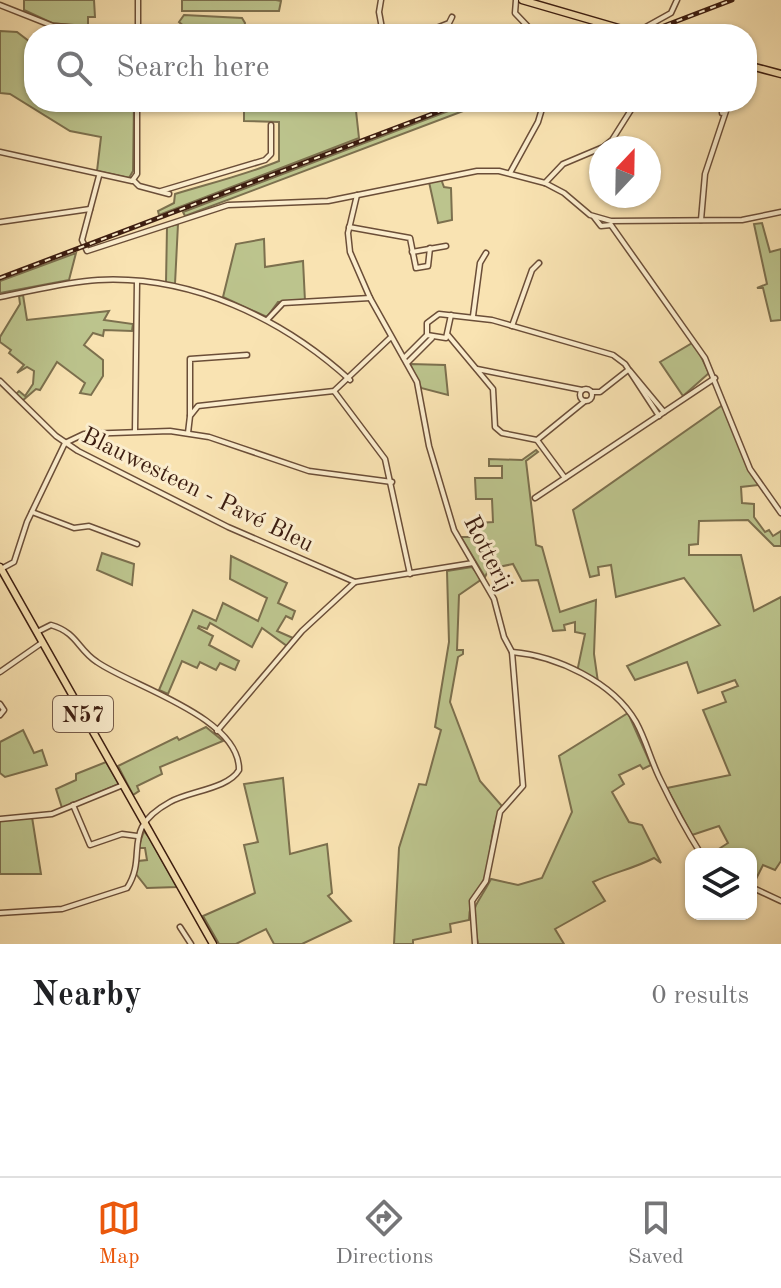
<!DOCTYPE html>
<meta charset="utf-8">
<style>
:root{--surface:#fff;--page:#f2f2f2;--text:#202124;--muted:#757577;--line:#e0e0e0;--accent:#ea580c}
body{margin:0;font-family:"Old Standard TT",serif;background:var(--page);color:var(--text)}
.controls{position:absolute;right:24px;bottom:24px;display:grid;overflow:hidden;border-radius:16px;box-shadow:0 2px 6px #0004}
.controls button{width:72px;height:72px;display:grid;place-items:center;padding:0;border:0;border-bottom:2px solid var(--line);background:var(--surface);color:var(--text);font:40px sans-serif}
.compass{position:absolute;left:589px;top:136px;width:72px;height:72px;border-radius:50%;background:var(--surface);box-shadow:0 2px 6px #0004;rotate:22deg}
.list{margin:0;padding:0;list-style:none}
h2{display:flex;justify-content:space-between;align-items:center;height:104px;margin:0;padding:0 32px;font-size:34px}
h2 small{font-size:26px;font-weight:400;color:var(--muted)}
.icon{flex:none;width:44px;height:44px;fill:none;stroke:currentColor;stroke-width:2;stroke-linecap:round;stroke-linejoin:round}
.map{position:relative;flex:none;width:781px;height:944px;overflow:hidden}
.search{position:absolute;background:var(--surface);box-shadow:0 2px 6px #0004;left:24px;right:24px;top:24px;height:88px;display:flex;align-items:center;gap:20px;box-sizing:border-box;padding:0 28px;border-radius:32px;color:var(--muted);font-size:30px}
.sheet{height:232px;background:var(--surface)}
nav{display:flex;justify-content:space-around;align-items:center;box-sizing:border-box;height:112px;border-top:2px solid var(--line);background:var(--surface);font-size:22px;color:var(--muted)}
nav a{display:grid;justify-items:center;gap:4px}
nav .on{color:var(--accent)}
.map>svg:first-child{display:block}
.green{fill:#bcc48d;stroke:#7c704e;stroke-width:2}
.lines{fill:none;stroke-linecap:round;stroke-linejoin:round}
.minor-casing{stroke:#6b4e38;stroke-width:7}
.major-casing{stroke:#3c1d10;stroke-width:9}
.minor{stroke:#fbedcd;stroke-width:4}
.major{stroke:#f9e3b2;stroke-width:6}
.rail-casing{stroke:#3c1d10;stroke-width:5}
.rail{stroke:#fbedcd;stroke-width:2;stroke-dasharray:6;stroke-linecap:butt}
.labels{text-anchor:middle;stroke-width:6;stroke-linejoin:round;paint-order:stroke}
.shield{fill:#fbedcd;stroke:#755b49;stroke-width:2}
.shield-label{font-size:22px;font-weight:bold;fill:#3c1d10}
.street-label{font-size:24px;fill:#3c1d10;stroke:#fbedcd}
</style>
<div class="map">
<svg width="781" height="944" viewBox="0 0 781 944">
<rect width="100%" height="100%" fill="#f9e3b2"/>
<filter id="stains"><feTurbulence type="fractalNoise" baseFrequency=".0025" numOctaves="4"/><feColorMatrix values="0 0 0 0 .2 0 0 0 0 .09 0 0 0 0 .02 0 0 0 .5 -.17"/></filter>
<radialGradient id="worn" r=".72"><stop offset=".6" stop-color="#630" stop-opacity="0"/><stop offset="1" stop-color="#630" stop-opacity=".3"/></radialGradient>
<g class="green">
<path d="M 24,0 L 94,0 L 95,17 L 88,17 L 88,27 L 52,23 L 24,10 Z"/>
<path d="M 182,0 L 276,0 L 281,1 L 279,11 L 182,11 Z"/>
<path d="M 184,15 L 242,18 L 245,23 L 243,34 L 193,34 L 179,22 Z"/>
<path d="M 0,31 L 17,32 L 34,45 L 34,102 L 134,102 L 133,171 L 129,178 L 97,171 L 101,137 L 70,131 L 10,94 L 0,93 Z"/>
<path d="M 244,102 L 355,102 L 359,138 L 159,215 L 158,211 L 174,203 L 175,194 C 211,183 245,175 279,161 L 279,122 L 244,121 Z"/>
<path d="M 472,102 L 487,102 L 185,216 L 183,212 Z"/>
<path d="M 441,179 L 444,187 L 451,188 L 452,220 L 438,223 L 429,182 Z"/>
<path d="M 762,223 L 770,252 L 781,249 L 781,320 L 771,321 L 763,288 L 757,288 L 767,284 L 754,224 Z"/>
<path d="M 178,224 L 175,284 L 166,283 L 167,227 Z"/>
<path d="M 264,239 L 265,267 L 303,261 L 305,301 L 278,302 L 267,317 L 223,297 L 236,244 Z"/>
<path d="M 76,253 L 69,280 L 0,293 L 0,281 Z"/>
<path d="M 23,295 L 27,320 L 109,311 L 104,320 L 133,324 L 132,331 L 104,330 L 103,336 L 93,333 L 84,345 L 103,360 L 103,376 L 91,395 L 80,393 L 85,383 L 57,362 L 40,390 L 36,389 L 22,401 L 16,394 L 19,391 L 25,396 L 33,384 L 34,371 L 27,367 L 17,373 L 24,365 L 9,353 L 11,350 L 0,342 L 0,337 L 20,304 L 19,296 Z"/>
<path d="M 694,342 L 709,373 L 683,396 L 660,362 Z"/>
<path d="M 410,364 L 445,365 L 448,395 L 421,388 Z"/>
<path d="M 724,404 L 759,485 L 741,487 L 742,503 L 754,504 L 754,517 L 765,532 L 769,530 L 773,536 L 781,531 L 781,546 L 774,546 L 748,520 L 699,521 L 698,544 L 689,545 L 689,555 L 741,555 L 754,611 L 781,597 L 781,861 L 775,870 L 763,865 L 753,885 L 751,854 L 711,854 L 728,843 L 719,826 L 692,835 L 667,788 L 730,775 L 703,710 L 726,702 L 722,692 L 738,686 L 735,680 L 698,693 L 687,662 L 635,680 L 627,666 L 720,625 L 684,578 L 616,597 L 611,565 L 598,567 L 599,575 L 590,577 L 573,510 Z"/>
<path d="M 536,450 L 538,452 L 526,461 L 536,545 L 542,547 L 560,612 L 596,600 L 594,654 L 598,682 L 577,672 L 585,634 L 575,632 L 575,622 L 564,625 L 565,630 L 553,631 L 538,580 L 522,581 L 513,564 L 489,569 L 485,577 L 461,537 L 478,537 L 478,523 L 493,522 L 492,499 L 476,499 L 475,478 L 502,478 L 502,466 L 489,466 L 489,459 L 522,460 Z"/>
<path d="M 102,553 L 134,564 L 132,585 L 97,570 Z"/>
<path d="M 231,556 L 287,583 L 278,603 L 295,611 L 292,619 L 286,616 L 277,631 L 293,638 L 287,646 L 262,628 L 252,647 L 210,623 L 207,629 L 199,626 L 198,628 L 213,636 L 209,645 L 239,661 L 235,670 L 220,663 L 216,670 L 200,662 L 197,668 L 182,661 L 168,694 L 159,690 L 193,610 L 216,621 L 223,603 L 258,621 L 267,598 L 230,579 Z"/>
<path d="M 472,567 L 482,579 L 459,595 L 457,650 L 463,650 L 463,654 L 458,657 L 450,702 L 480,781 L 502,806 C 490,827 492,851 486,873 C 481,892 469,899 469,920 L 450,924 L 451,932 L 413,940 L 413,944 L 394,944 L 399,848 L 419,784 L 426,785 L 441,730 L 435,727 L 449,642 L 447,571 Z"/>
<path d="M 628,713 L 651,765 L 643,769 L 640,765 L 619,775 L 624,784 L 612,792 L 629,822 L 642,825 L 661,863 L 654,858 C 633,869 614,872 593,882 L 605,901 L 555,929 L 564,944 L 478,944 C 470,902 473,913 491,879 L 518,885 L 542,878 L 572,812 L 559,756 Z"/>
<path d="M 206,727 L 223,741 L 160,767 L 162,774 L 137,786 L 139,791 L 133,795 L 118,766 L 177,737 L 179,740 Z"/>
<path d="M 23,730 L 34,753 L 42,750 L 47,765 L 5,777 L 0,773 L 0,742 Z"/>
<path d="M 106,762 L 119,784 L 62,808 L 56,789 L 76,780 L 76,774 Z"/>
<path d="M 283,778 L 290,854 L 327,844 L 332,893 L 328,896 L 351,921 L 302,944 L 274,944 L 266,929 L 236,944 L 219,944 L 203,916 L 255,893 L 244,845 L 258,842 L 244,784 Z"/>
<path d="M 32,817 L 41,874 L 0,874 L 0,820 Z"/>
<path d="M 144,831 L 149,837 L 177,887 L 147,888 L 136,874 L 138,861 L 147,860 L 145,848 L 138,848 Z"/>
</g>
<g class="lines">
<g class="minor-casing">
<g id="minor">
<path d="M 381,0 L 379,12 L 383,34"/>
<path d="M 516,0 L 515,13 L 535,34"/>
<path d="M 0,5 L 53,26 L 138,32"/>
<path d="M 138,32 L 138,0"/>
<path d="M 635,33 L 671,13 L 677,0"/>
<path d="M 421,34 L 449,23 L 452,17"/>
<path d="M 722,102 L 722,113"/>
<path d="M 602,148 L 612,140 L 636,102"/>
<path d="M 0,152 L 132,181 L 137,174 L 137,102"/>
<path d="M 510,173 L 538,122 L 544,102"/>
<path d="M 99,176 L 82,240 L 87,251 L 228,205 L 328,201 L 477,171 L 499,171 L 545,183 L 564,193 L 590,215 L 611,221 L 742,220 L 781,212"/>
<path d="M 133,180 L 139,186 L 169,194"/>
<path d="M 545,183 L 563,164 L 601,148"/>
<path d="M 161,191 L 265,160 L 271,154 L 271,125"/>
<path d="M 357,195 L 348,233 L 350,252 L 370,298 L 417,382 L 429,446 L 454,530 L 494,599 L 504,637 L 512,652 L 523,786 L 500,812 L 486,881 L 472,901 L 475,944"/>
<path d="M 594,217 L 601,226 L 611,225"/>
<path d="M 701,220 L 705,174 L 729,102"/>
<path d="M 0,222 L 90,209"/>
<path d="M 611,225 L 705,358 L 750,469 L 781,513"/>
<path d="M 349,227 L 410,238 L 416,268 L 428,266 L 430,248"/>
<path d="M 412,252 L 446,246"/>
<path d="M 0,297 C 32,291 65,282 98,280 C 191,275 282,318 350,380"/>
<path d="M 473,316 L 480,263 L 486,253"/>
<path d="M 267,320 L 283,303 L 370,298"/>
<path d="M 512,326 L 532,270 L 539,263"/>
<path d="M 427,335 L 446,338 L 451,315"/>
<path d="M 448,335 L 493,389 L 495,427 L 502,433 L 537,440 L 565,478"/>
<path d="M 404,358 L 427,335 L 427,323 L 439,314 L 492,320 L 613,355 L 625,364 L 659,416"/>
<path d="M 407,363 L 432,338"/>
<path d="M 477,369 L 582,390"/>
<path d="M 630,371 L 664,412"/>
<path d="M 0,381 L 56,436 L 78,451 L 228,527 L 355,582"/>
<circle cx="586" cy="395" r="6"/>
<path d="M 334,391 L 385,459 L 410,574"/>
<path d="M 592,392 L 600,392 L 628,370"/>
<path d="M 190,415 L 190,359 L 247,355"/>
<path d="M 135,431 L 137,282"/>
<path d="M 188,433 L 190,416 L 198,406 L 334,391 L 390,338"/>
<path d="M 537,440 L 585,401"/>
<path d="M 65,443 L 84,434 L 170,431 L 209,437 L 309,471 L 392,482"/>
<path d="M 535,498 L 715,378"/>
<path d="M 32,512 L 74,528 L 89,526 L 137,544"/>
<path d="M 1,569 L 14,562 L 27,522 L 65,443"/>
<path d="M 512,652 C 557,656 613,682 636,722 C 646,740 651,761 660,779 C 672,804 686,830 701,854"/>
<path d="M 0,672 L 43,642"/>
<path d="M 0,704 L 4,710 L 0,715"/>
<path d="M 217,731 L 302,631 L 355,582 L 473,563"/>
<path d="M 73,805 L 90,845 L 122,834 L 137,836"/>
<path d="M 0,819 L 52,814 L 123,785"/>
<path d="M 751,887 L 781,901"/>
<path d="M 0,913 L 62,909 L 127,888 C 149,854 119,830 170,802 C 189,791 228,789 239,770 C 240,717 131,686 97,662 C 77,649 78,633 51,625 L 37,632"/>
<path d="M 180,927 L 191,944"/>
</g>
</g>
<g class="major-casing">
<g id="major">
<path d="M 522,0 L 639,34"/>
<path d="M 747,65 L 781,74"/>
<path d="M 0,567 L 213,944"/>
</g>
</g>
<use href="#minor" class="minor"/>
<use href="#major" class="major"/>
<g class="rail-casing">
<g id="rail">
<path d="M 643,34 L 732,0"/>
<path d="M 0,278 L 464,102"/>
</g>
</g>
<use href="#rail" class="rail"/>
</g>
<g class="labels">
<rect class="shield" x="53" y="696" width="60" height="36" rx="6"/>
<g class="shield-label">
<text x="83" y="722">N57</text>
</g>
<g class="street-label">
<text transform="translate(198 489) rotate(26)" y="8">Blauwesteen - Pavé Bleu</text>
<text transform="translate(489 553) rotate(63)" y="8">Rotterij</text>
</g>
</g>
<rect width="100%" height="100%" filter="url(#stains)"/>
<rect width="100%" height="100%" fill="url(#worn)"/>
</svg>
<div class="controls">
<button><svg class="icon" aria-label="layers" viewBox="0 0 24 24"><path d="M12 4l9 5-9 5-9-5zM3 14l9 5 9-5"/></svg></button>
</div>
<svg class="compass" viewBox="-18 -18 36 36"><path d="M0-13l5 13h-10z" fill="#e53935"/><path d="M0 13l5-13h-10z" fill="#757577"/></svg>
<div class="search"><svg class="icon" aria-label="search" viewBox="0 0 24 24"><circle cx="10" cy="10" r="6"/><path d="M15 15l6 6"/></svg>Search here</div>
</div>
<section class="sheet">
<h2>Nearby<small>0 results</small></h2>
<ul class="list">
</ul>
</section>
<nav>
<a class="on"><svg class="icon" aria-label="map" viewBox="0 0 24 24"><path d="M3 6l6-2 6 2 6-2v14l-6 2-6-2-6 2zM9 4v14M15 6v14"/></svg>Map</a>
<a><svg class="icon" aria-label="directions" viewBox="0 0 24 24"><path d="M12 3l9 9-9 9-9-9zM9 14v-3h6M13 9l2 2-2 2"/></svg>Directions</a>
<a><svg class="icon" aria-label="saved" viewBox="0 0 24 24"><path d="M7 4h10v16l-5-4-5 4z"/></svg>Saved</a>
</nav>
